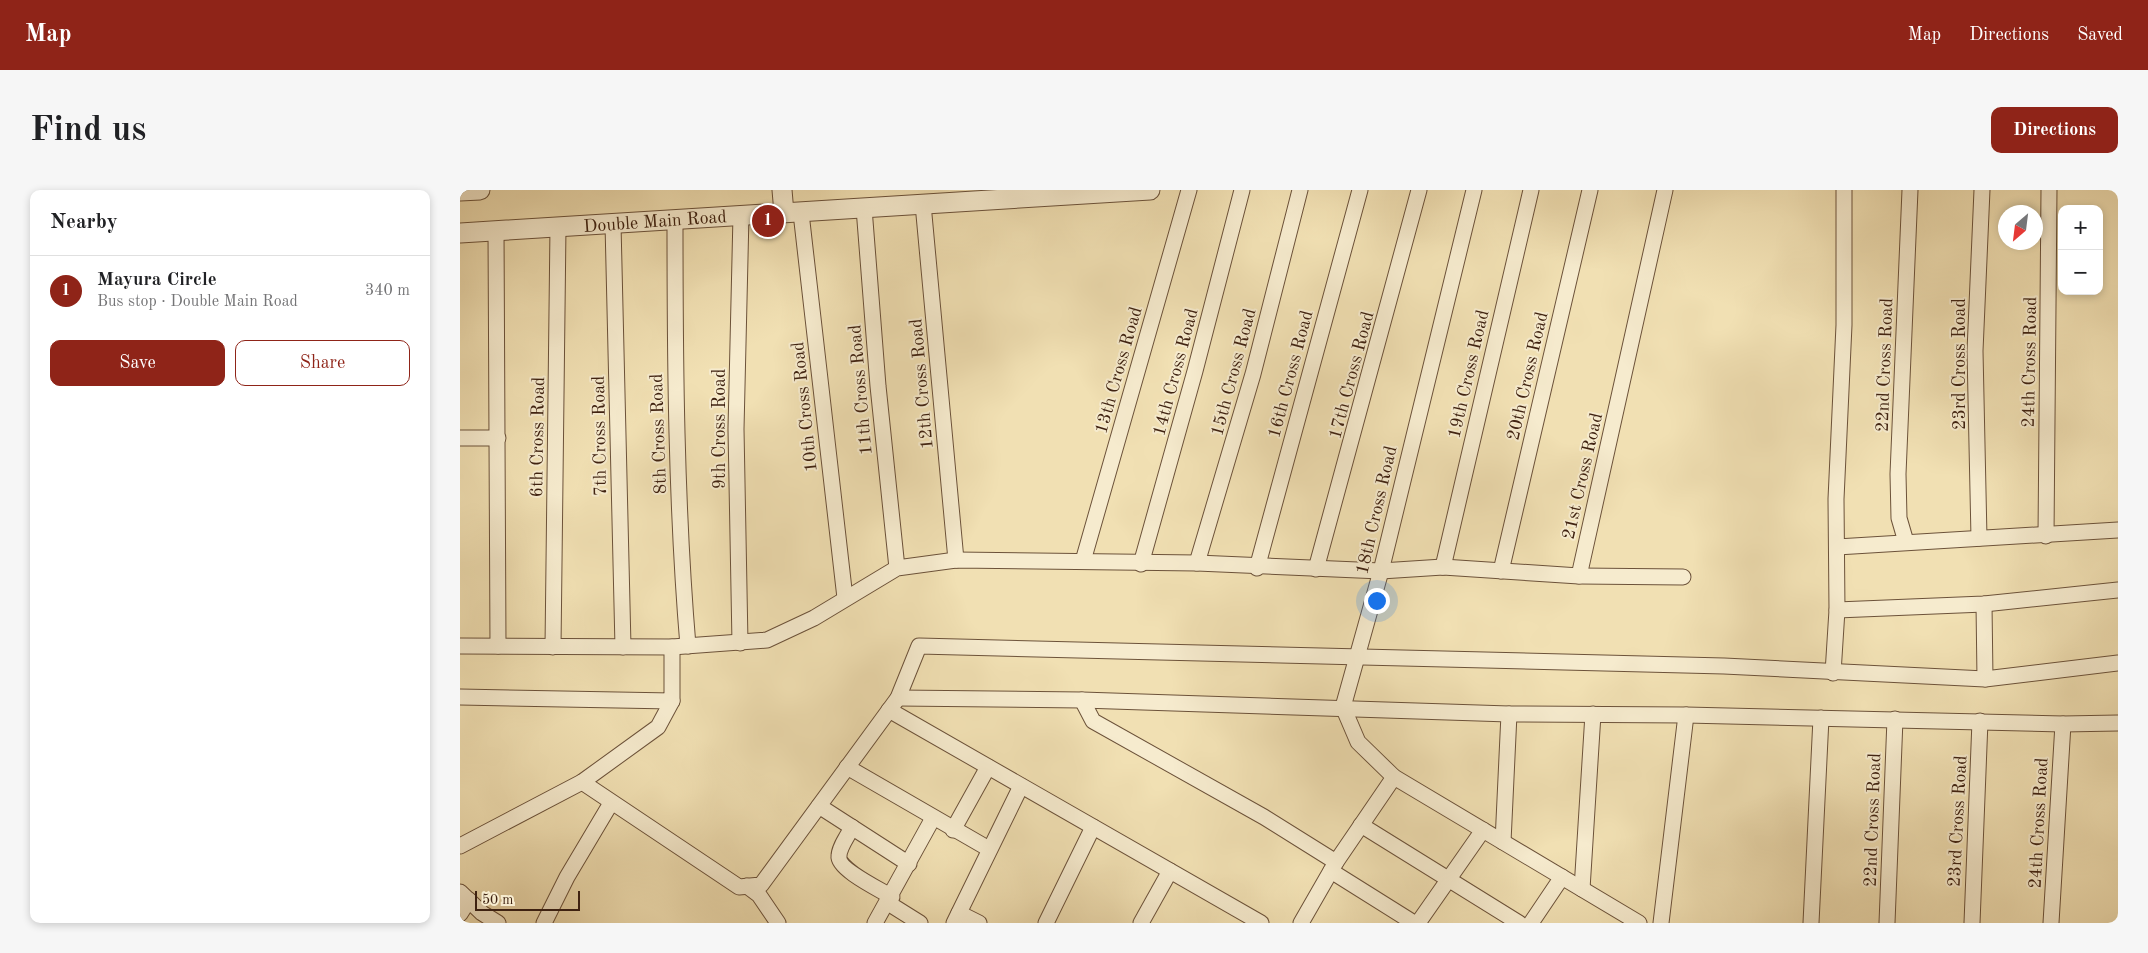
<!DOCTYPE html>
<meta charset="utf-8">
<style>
:root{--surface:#fff;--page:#f6f6f6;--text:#202124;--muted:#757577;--line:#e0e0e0;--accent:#8f2418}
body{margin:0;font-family:"Old Standard TT",serif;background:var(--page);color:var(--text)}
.controls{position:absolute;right:15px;top:15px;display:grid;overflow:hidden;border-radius:10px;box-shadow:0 2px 8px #0003}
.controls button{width:45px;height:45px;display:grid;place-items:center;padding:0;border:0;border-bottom:1px solid var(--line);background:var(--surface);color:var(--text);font:25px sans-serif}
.compass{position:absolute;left:1538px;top:15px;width:45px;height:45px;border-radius:50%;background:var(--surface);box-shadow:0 2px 8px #0003;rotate:208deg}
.scale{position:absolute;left:15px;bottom:12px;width:105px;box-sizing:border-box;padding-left:5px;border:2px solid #3f2211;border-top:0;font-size:14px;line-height:18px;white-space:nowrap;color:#3f2211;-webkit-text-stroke:4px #f6ebce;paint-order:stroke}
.you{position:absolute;left:916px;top:410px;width:18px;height:18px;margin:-12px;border:4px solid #fff;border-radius:50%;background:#1a73e8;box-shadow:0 0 0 8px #1a73e833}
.badge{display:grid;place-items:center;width:32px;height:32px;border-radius:50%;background:var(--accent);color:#fff;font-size:16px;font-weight:700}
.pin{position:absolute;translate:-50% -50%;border:2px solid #fff;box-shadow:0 1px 5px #0006}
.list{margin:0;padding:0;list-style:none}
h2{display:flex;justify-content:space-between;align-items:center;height:65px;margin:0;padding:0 20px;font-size:21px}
h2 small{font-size:16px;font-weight:400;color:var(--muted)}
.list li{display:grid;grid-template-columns:32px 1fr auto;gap:15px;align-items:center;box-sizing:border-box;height:70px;padding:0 20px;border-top:1px solid var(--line)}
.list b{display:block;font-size:19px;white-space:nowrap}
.list p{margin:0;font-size:16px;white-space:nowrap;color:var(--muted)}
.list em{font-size:16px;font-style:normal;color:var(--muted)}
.actions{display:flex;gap:10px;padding:15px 20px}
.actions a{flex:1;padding:11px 0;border:1px solid var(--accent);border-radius:10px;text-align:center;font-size:18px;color:var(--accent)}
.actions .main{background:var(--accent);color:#fff}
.map{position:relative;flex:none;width:1658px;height:733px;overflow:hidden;border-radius:10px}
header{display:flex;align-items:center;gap:30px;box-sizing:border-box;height:70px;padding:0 25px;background:var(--accent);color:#fff}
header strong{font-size:24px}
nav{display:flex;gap:28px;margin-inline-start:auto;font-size:18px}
.intro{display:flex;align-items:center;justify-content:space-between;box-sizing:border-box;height:120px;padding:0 30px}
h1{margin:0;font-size:35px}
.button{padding:12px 22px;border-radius:10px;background:var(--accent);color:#fff;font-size:18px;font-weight:700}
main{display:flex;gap:30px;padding:0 30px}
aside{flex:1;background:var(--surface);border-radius:10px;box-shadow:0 2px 8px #0003}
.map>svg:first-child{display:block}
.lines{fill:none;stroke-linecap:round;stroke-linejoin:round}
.minor-casing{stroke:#6c523a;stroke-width:17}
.tertiary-casing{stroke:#6c523a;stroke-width:21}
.minor{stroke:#f6ebce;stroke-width:15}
.tertiary{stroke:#f6ebce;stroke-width:19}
.labels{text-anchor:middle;stroke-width:4;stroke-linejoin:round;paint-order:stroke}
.street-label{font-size:18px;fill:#3f2211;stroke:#f6ebce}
</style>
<header>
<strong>Map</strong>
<nav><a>Map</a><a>Directions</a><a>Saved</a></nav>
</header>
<div class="intro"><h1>Find us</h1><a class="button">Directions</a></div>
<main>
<aside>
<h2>Nearby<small></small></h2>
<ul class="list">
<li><span class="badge">1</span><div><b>Mayura Circle</b><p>Bus stop · Double Main Road</p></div><em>340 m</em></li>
</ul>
<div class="actions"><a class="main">Save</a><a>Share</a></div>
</aside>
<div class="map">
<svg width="1658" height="733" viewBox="0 0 1658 733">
<rect width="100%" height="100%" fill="#f1e0b3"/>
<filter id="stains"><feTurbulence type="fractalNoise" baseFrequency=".004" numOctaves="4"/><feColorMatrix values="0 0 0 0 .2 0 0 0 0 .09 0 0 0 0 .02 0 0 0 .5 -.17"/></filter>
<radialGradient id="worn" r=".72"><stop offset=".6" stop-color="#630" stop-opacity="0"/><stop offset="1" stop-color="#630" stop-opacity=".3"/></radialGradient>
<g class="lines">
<g class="minor-casing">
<g id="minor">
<path d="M 1014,0 L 921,381 L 883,517 L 898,552 L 934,587 L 1179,733"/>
<path d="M 463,14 L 496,370"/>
<path d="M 404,18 L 418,196 L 437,378"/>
<path d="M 341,23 L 385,408"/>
<path d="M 215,30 C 215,172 216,314 228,456"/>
<path d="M 153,34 L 163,457"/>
<path d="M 36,40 L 38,456"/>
<path d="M 0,248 L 38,248"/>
<path d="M 1586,346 L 1589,0"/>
<path d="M 1519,348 L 1515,161 L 1522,0"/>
<path d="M 1446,352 L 1439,328 L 1438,284 L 1450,0"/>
<path d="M 1377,357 L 1658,340"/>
<path d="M 623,371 L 729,0"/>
<path d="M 737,373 L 793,184 L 840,0"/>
<path d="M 681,374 L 735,181 L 782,0"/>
<path d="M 983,377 L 1071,0"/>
<path d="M 797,378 L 900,0"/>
<path d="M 856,379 L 959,0"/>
<path d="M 1041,381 L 1130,0"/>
<path d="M 1119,386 L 1223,387"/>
<path d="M 1524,414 L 1525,489"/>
<path d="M 1377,420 L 1524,414 L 1658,400"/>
<path d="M 280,453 L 276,239 L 281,25"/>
<path d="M 0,456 L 212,457 L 307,450 L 354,428 L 437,378 L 496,370 L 737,373 L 921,381 L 983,377 L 1119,386 L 1205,0"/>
<path d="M 93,457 L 98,37"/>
<path d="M 1373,483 L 1377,420 L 1376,309 L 1384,135 L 1384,0"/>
<path d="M 0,507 L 212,511 L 212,457"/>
<path d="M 438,508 L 622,510 L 1049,524 L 1226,525 L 1603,534 L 1658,533"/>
<path d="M 622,510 L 633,531 L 804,627 L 876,672"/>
<path d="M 429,520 L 801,733"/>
<path d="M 387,577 L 529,659"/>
<path d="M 122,592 L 279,697 L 301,695 L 438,508 L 459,456 L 1264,476 L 1525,489 L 1658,473"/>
<path d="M 359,616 L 449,674"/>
<path d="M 901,635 L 1059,733"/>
<path d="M 392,637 C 388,646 379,657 379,666 C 377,679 421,700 432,707"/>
<path d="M 493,640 L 528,577"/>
<path d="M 1043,652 L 1049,524"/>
<path d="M 0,656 L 122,592 L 198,537 L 212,511"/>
<path d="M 871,681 L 954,733"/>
<path d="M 287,696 L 299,705 L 318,733"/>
<path d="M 1122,699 L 1133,524"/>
<path d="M 0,702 L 22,723 L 38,733"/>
<path d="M 428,713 L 460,733"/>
<path d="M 499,723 L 519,733"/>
<path d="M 0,724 L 9,710"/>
<path d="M 84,733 L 107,687 L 151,613"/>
<path d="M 415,733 L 473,628"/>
<path d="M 494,733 L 561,596"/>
<path d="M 586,733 L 633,637"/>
<path d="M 681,733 L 710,681"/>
<path d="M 841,733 L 876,672 L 934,587"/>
<path d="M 958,733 L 1023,640"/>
<path d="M 1071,733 L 1102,687"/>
<path d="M 1201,733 L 1226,525"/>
<path d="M 1351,733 L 1361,528"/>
<path d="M 1427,733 L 1435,529"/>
<path d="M 1512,733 L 1520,531"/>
<path d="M 1591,733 L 1603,534"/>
</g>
</g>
<g class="tertiary-casing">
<g id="tertiary">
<path d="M 322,0 L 324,23"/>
<path d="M 0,1 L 20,0"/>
<path d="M 0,43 L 690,0"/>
</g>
</g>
<use href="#minor" class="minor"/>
<use href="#tertiary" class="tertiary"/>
</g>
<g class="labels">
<g class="street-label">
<text transform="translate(195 31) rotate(-4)" y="6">Double Main Road</text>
<text transform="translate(1569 172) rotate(-89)" y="6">24th Cross Road</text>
<text transform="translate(1499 174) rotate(-90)" y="6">23rd Cross Road</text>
<text transform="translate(1424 175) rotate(-88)" y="6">22nd Cross Road</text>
<text transform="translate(658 180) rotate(-74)" y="6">13th Cross Road</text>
<text transform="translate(715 182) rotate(-75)" y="6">14th Cross Road</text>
<text transform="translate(773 182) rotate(-75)" y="6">15th Cross Road</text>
<text transform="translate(830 184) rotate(-75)" y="6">16th Cross Road</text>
<text transform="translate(1008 184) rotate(-77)" y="6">19th Cross Road</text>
<text transform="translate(891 185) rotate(-75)" y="6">17th Cross Road</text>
<text transform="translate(1067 186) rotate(-77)" y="6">20th Cross Road</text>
<text transform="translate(461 194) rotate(-95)" y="6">12th Cross Road</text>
<text transform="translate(400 200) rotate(-95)" y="6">11th Cross Road</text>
<text transform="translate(344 217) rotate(-96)" y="6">10th Cross Road</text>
<text transform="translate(259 239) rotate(-90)" y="6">9th Cross Road</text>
<text transform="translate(198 244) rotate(-92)" y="6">8th Cross Road</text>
<text transform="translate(139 246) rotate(-91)" y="6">7th Cross Road</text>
<text transform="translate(77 247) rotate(-89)" y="6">6th Cross Road</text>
<text transform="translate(1122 286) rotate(-77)" y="6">21st Cross Road</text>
<text transform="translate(916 320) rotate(-77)" y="6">18th Cross Road</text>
<text transform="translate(1412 630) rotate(-88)" y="6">22nd Cross Road</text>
<text transform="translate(1497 631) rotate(-87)" y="6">23rd Cross Road</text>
<text transform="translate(1578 633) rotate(-87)" y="6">24th Cross Road</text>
</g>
</g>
<rect width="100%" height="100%" filter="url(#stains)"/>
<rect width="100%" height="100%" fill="url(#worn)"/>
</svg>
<div class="controls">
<button>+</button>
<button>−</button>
</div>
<svg class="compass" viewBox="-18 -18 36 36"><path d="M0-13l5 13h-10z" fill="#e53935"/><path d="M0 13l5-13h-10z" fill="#757577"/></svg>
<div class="scale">50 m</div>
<div class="you"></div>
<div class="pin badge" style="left:308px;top:31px">1</div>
</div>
</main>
